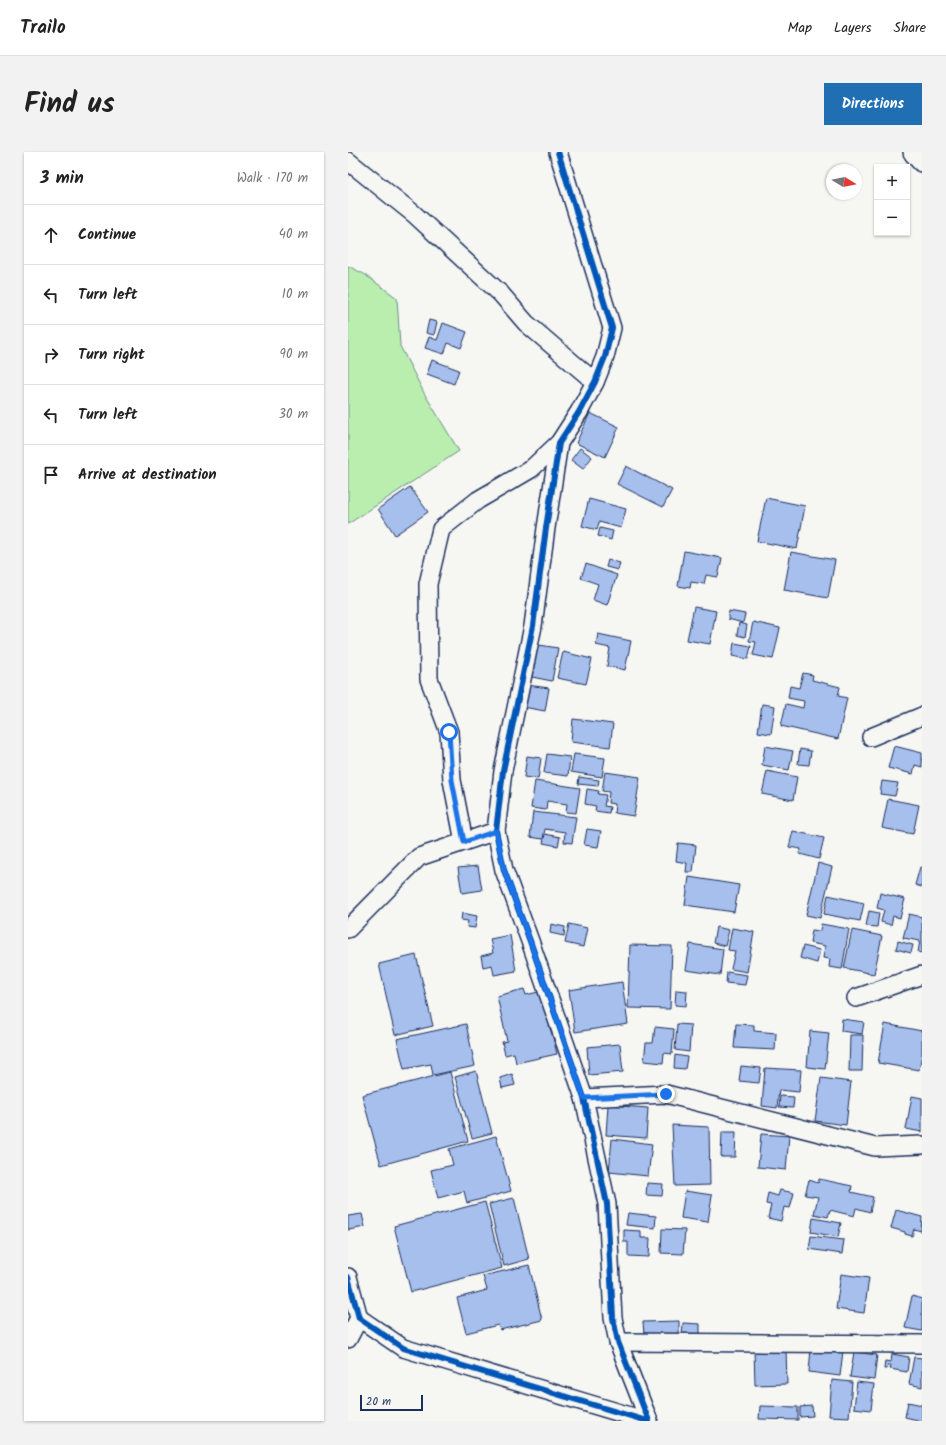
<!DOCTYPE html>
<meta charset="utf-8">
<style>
:root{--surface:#fff;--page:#f2f2f2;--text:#222;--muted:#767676;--line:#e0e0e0;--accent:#1f6fb2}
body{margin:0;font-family:Kalam,sans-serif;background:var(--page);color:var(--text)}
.controls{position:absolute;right:12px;top:12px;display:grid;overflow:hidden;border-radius:0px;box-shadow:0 1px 3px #0004}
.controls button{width:36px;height:36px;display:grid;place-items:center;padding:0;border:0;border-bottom:1px solid var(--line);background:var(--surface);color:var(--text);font:20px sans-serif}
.compass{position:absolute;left:478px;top:12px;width:36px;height:36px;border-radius:50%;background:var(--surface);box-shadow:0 1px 3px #0004;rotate:100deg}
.scale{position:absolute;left:12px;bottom:10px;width:63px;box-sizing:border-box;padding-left:4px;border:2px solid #1b2f5e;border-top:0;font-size:11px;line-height:14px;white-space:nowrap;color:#1b2f5e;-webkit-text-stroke:3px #f6f6f2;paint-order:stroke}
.stop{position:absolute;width:12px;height:12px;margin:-9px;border:3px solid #1a73e8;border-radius:50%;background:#fff}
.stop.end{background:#1a73e8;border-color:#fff;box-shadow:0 1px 4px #0008}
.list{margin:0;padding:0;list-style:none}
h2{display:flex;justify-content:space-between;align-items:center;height:52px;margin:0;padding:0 16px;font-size:17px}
h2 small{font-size:13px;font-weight:400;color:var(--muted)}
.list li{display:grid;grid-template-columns:26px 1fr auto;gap:12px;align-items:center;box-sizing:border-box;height:60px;padding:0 16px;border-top:1px solid var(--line)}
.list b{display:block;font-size:15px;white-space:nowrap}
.list em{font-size:13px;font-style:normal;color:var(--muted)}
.icon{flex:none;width:22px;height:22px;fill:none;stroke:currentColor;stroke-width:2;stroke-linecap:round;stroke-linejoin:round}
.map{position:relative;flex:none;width:574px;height:1269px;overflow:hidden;border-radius:0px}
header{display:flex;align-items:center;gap:24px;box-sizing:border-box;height:56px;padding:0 20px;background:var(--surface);border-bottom:1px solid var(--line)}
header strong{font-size:19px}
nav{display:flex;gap:22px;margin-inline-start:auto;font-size:14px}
.intro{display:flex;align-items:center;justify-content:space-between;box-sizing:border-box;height:96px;padding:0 24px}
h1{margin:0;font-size:28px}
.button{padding:10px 18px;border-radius:0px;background:var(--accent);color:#fff;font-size:14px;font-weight:700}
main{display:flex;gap:24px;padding:0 24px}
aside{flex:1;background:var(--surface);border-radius:0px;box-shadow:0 1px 3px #0004}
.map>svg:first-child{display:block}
.green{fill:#baeeaf;stroke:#6a8e86}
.building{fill:#a7bfed;stroke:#1b2f5e}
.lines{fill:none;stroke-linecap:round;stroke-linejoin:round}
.minor-casing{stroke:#1b2f5e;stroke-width:20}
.tertiary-casing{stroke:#1b2f5e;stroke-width:24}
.minor{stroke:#f6f6f2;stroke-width:17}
.tertiary{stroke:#f6f6f2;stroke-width:21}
.cycleway-casing{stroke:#f6f6f2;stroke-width:8}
.cycleway{stroke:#0057b8;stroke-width:6}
.route{stroke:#1a73e8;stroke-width:5}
</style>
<header>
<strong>Trailo</strong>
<nav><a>Map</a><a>Layers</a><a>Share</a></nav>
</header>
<div class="intro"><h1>Find us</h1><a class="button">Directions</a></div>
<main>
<aside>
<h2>3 min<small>Walk · 170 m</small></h2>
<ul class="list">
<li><svg class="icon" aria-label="ahead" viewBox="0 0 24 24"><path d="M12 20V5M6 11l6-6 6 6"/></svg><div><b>Continue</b></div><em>40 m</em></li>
<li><svg class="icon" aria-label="left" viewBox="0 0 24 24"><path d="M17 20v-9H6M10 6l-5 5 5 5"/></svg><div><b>Turn left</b></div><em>10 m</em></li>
<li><svg class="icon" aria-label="right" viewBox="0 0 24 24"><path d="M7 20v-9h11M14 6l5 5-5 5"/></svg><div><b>Turn right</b></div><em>90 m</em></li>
<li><svg class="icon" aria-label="left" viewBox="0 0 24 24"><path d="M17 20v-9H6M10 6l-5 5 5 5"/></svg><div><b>Turn left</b></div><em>30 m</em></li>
<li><svg class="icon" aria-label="arrive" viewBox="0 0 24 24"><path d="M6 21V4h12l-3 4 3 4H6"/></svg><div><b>Arrive at destination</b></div></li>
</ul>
</aside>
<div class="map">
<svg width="574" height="1269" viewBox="0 0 574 1269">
<rect width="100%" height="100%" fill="#f6f6f2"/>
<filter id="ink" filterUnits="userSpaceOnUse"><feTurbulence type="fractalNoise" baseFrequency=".025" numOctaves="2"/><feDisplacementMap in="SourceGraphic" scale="8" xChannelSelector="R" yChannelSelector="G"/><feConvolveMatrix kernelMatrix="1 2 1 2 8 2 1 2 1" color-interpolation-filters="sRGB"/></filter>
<g filter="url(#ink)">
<path class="green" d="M 0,114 L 16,122 L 49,146 L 52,194 L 76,241 L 111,299 L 0,372 Z"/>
<g class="building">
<path d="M 81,168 L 89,170 L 86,183 L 78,181 Z"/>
<path d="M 95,171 L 119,180 L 113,196 L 100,191 L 96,202 L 77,196 L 81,185 L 89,188 Z"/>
<path d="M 84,208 L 111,218 L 106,232 L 79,222 Z"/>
<path d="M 242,261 L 271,275 L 257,305 L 228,291 Z"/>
<path d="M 232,296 L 244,305 L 235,317 L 223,308 Z"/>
<path d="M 278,314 L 324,338 L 315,355 L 269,332 Z"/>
<path d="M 62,335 L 80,360 L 47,383 L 30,357 Z"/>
<path d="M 418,346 L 457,354 L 449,397 L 409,389 Z"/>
<path d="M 241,347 L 278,357 L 273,376 L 251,370 L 249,378 L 234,374 Z"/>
<path d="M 252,376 L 265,379 L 263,388 L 250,384 Z"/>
<path d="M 336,399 L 374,406 L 370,425 L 358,423 L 356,432 L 343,430 L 342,436 L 330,434 Z"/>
<path d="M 443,400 L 487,408 L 480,446 L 436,438 Z"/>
<path d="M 260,408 L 272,411 L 270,418 L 258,415 Z"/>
<path d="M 238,412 L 269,423 L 259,453 L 245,448 L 250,432 L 233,426 Z"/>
<path d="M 346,455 L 368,459 L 362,492 L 339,488 Z"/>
<path d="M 381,459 L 397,462 L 395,471 L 380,467 Z"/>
<path d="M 405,470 L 432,476 L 425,507 L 405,503 L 408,490 L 401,489 Z"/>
<path d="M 391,471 L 399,473 L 397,485 L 389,483 Z"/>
<path d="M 250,482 L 283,489 L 277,518 L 259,514 L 262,496 L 248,493 Z"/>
<path d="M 386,491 L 403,494 L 400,507 L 384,504 Z"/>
<path d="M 185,492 L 210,496 L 204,529 L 179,524 Z"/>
<path d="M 215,500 L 244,507 L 238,532 L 209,526 Z"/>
<path d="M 455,521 L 465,523 L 464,528 L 492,535 L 490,544 L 499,546 L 490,587 L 433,574 L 438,552 L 455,556 L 456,549 L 440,546 L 442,534 L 451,536 Z"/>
<path d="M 179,533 L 201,536 L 197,559 L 175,555 Z"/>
<path d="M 414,552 L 427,554 L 423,582 L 410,580 Z"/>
<path d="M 225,567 L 265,572 L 262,595 L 223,590 Z"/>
<path d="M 417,594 L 445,599 L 441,618 L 414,613 Z"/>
<path d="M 546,594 L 574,601 L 574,615 L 567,613 L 565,622 L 540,616 Z"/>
<path d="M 452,597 L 463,599 L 461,613 L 450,612 Z"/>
<path d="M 199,602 L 222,605 L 220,624 L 196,621 Z"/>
<path d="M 226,602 L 257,606 L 254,625 L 223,620 Z"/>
<path d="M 179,604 L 193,606 L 190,627 L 176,625 Z"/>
<path d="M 419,619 L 449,625 L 445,648 L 414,642 Z"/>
<path d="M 257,620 L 292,625 L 286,664 L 266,661 L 267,652 L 260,651 L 261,640 L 254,639 Z"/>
<path d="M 231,625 L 251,628 L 250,634 L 230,632 Z"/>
<path d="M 187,629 L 232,636 L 228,661 L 218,660 L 219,652 L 199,649 L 198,658 L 183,656 Z"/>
<path d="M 534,629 L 550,631 L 547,644 L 532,642 Z"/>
<path d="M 239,637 L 251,639 L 250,642 L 258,643 L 256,654 L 262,655 L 261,661 L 247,659 L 248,654 L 237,652 Z"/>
<path d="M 540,647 L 571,653 L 565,682 L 534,676 Z"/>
<path d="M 185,660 L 228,665 L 224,691 L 216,690 L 217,680 L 197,677 L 195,687 L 182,685 Z"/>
<path d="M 239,677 L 253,679 L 250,695 L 236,693 Z"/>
<path d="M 445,679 L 476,686 L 471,707 L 452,702 L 453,697 L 441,695 Z"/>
<path d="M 197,682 L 212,685 L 210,694 L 195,691 Z"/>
<path d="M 330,691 L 348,693 L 345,720 L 338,720 L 339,711 L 328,709 Z"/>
<path d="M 470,711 L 484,715 L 472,766 L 458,763 Z"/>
<path d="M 130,714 L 134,738 L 114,741 L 110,716 Z"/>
<path d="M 572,715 L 574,715 L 574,735 L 567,733 Z"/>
<path d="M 341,725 L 391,733 L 386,760 L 337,753 Z"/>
<path d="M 532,741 L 557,747 L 552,766 L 545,764 L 543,773 L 533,770 L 536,758 L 529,756 Z"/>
<path d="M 480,743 L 516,751 L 512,769 L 476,762 Z"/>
<path d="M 521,759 L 531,761 L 529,775 L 518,774 Z"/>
<path d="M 114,761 L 129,764 L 127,776 L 119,775 L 120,769 L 113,768 Z"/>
<path d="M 561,762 L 574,765 L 574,801 L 570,800 L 572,789 L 555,786 Z"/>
<path d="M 203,772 L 217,775 L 216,784 L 202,781 Z"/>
<path d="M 221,772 L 239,776 L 235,795 L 217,791 Z"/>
<path d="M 473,772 L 501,777 L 494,817 L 481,815 L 482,807 L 475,806 L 477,794 L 462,791 L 464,778 L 472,779 Z"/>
<path d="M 368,775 L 381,778 L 377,794 L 365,791 Z"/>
<path d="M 384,776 L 406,780 L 399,820 L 383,817 L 387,799 L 380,798 Z"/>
<path d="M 504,778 L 534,784 L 526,822 L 496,816 Z"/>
<path d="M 162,783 L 168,819 L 146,823 L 144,813 L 135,815 L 133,804 L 145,801 L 142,787 Z"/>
<path d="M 550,789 L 565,793 L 563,801 L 548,797 Z"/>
<path d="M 342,792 L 375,797 L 372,823 L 338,818 Z"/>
<path d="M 282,793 L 324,794 L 322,857 L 280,856 Z"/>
<path d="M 455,794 L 472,798 L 469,811 L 452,806 Z"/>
<path d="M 68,803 L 85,874 L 47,883 L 31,812 Z"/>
<path d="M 379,820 L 399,823 L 397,833 L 378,831 Z"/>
<path d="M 274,830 L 280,872 L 227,880 L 221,838 Z"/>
<path d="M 176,837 L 178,843 L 194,839 L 209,902 L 168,911 L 166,901 L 157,903 L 154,890 L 159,889 L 149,844 Z"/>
<path d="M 328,838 L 339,839 L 338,854 L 327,853 Z"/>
<path d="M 494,867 L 516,870 L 514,882 L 493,879 Z"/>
<path d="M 118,872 L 127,914 L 85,923 L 83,912 L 56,917 L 49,887 Z"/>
<path d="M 329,872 L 343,873 L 341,900 L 327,898 Z"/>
<path d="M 388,872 L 406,873 L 406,879 L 428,881 L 427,898 L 386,896 Z"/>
<path d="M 537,872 L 574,879 L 574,902 L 571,918 L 530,911 Z"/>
<path d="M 307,875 L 326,877 L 324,902 L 316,901 L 315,911 L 296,909 L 298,891 L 305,891 Z"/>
<path d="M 462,879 L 481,881 L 477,917 L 459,915 Z"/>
<path d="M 502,883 L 515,883 L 514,919 L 501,919 Z"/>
<path d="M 272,892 L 275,920 L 241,923 L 239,895 Z"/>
<path d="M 327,903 L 339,905 L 337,917 L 326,916 Z"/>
<path d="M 393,914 L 413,916 L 411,931 L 391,929 Z"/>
<path d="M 417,916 L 453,918 L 451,940 L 431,938 L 429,956 L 414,954 Z"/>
<path d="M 128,919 L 144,981 L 124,986 L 107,925 Z"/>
<path d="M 102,920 L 120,989 L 33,1013 L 14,943 Z"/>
<path d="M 164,922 L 167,933 L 154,936 L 152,926 Z"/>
<path d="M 473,926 L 503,930 L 498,973 L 467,969 Z"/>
<path d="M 432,944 L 446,945 L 445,956 L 431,955 Z"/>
<path d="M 564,944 L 574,946 L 574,980 L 558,977 Z"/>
<path d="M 260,953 L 300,956 L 298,986 L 258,983 Z"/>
<path d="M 324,973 L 361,975 L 362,1033 L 327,1034 Z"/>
<path d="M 374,980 L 388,980 L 387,1005 L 373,1005 Z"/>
<path d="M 413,982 L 441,984 L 438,1018 L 410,1015 Z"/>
<path d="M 148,984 L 163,1039 L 119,1051 L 116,1039 L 90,1046 L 83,1018 L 105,1013 L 101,997 Z"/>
<path d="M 264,987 L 304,992 L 300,1024 L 261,1020 Z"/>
<path d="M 471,1027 L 504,1034 L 503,1040 L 525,1045 L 522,1060 L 508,1056 L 506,1064 L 482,1058 L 480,1065 L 466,1062 L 470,1045 L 457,1043 L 461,1028 L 470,1031 Z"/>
<path d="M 299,1031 L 315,1032 L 314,1044 L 298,1043 Z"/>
<path d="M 432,1038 L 446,1041 L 442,1056 L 436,1055 L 433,1069 L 420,1066 L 423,1053 L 418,1052 L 420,1041 L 430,1044 Z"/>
<path d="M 337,1039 L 364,1043 L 360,1070 L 333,1066 Z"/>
<path d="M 166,1046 L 181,1107 L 156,1114 L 141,1052 Z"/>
<path d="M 137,1050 L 154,1116 L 63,1140 L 46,1074 Z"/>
<path d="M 548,1058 L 574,1065 L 573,1079 L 566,1077 L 564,1084 L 557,1082 L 557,1080 L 543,1076 Z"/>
<path d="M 280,1061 L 308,1064 L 307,1076 L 278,1073 Z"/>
<path d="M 14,1062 L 17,1075 L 0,1078 L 0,1064 Z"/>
<path d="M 465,1066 L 493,1071 L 490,1085 L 463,1080 Z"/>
<path d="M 314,1077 L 337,1078 L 335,1102 L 313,1101 Z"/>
<path d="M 276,1078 L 293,1079 L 293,1086 L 302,1086 L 301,1105 L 280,1104 L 280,1090 L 276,1090 Z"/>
<path d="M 463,1084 L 496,1088 L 494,1102 L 461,1097 Z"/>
<path d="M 181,1113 L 194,1168 L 152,1178 L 150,1173 L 118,1181 L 109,1146 L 139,1138 L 135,1124 Z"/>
<path d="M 493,1122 L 521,1126 L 516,1161 L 488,1157 Z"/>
<path d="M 564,1144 L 574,1147 L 574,1179 L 557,1176 Z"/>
<path d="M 331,1169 L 331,1183 L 296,1183 L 295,1170 Z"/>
<path d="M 335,1171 L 352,1172 L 352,1184 L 334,1183 Z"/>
<path d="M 438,1196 L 439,1232 L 407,1233 L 406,1197 Z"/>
<path d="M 463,1196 L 495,1199 L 492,1224 L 461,1220 Z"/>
<path d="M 506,1200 L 529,1203 L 526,1228 L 502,1225 Z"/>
<path d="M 544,1202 L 561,1205 L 559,1220 L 542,1217 L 543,1213 L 540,1213 L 539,1217 L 536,1217 L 537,1209 L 543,1210 Z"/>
<path d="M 566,1205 L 574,1206 L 574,1235 L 561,1232 Z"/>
<path d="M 484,1228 L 504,1230 L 501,1265 L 481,1264 Z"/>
<path d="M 509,1230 L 526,1232 L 523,1258 L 506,1256 Z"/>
<path d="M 560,1250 L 574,1253 L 574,1269 L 557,1265 Z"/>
<path d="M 412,1254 L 450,1255 L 450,1268 L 411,1267 Z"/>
<path d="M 464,1254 L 465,1264 L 452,1265 L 452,1255 Z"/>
</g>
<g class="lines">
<g class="minor-casing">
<g id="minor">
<path d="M 210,0 L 264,176 L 257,205 L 247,230 L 231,260 L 211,291 L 198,376 L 185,474 L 155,619 L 148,679 L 156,718 L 182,789 L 236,946 L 259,1052 L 265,1166 L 270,1190 L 301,1269"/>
<path d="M 0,9 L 66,62 L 153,142 L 178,171 L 247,230"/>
<path d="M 523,585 L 574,564"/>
<path d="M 116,690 L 104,628 L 101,580 L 81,527 L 80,432 L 93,377 L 130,348 L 183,317 L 211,291"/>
<path d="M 0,777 L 71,705 L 148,679"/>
<path d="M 508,846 L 574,823"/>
<path d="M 236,946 L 318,942 L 527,995 L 574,993"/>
<path d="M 0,1125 L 11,1166 L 55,1196 L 299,1269"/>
<path d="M 0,1187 L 11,1166"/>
<path d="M 270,1190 L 574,1192"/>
</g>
</g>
<g class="tertiary-casing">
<path id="tertiary" d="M 566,0 L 574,9"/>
</g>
<use href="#minor" class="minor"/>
<use href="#tertiary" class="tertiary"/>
<g class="cycleway-casing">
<g id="cycleway">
<path d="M 210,0 L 264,176 L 257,205 L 247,230 L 231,260 L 211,291 L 198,376 L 185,474 L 155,619 L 148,679 L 156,718 L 182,789 L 236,946 L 259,1052 L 265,1166 L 270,1190 L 301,1269"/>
<path d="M 0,1125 L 11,1166 L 55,1196 L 299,1269"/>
</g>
</g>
<use href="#cycleway" class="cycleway"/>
</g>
</g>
<g class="lines" filter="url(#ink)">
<path class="route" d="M 101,580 L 104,628 L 116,690 L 148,679 L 156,718 L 182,789 L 236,946 L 318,942"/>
</g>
</svg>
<div class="controls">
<button>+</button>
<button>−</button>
</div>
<svg class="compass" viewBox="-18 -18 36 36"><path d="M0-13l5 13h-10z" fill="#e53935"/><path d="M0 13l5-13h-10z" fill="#767676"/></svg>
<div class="scale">20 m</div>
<div class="stop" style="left:101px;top:580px"></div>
<div class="stop end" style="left:318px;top:942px"></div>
</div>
</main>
